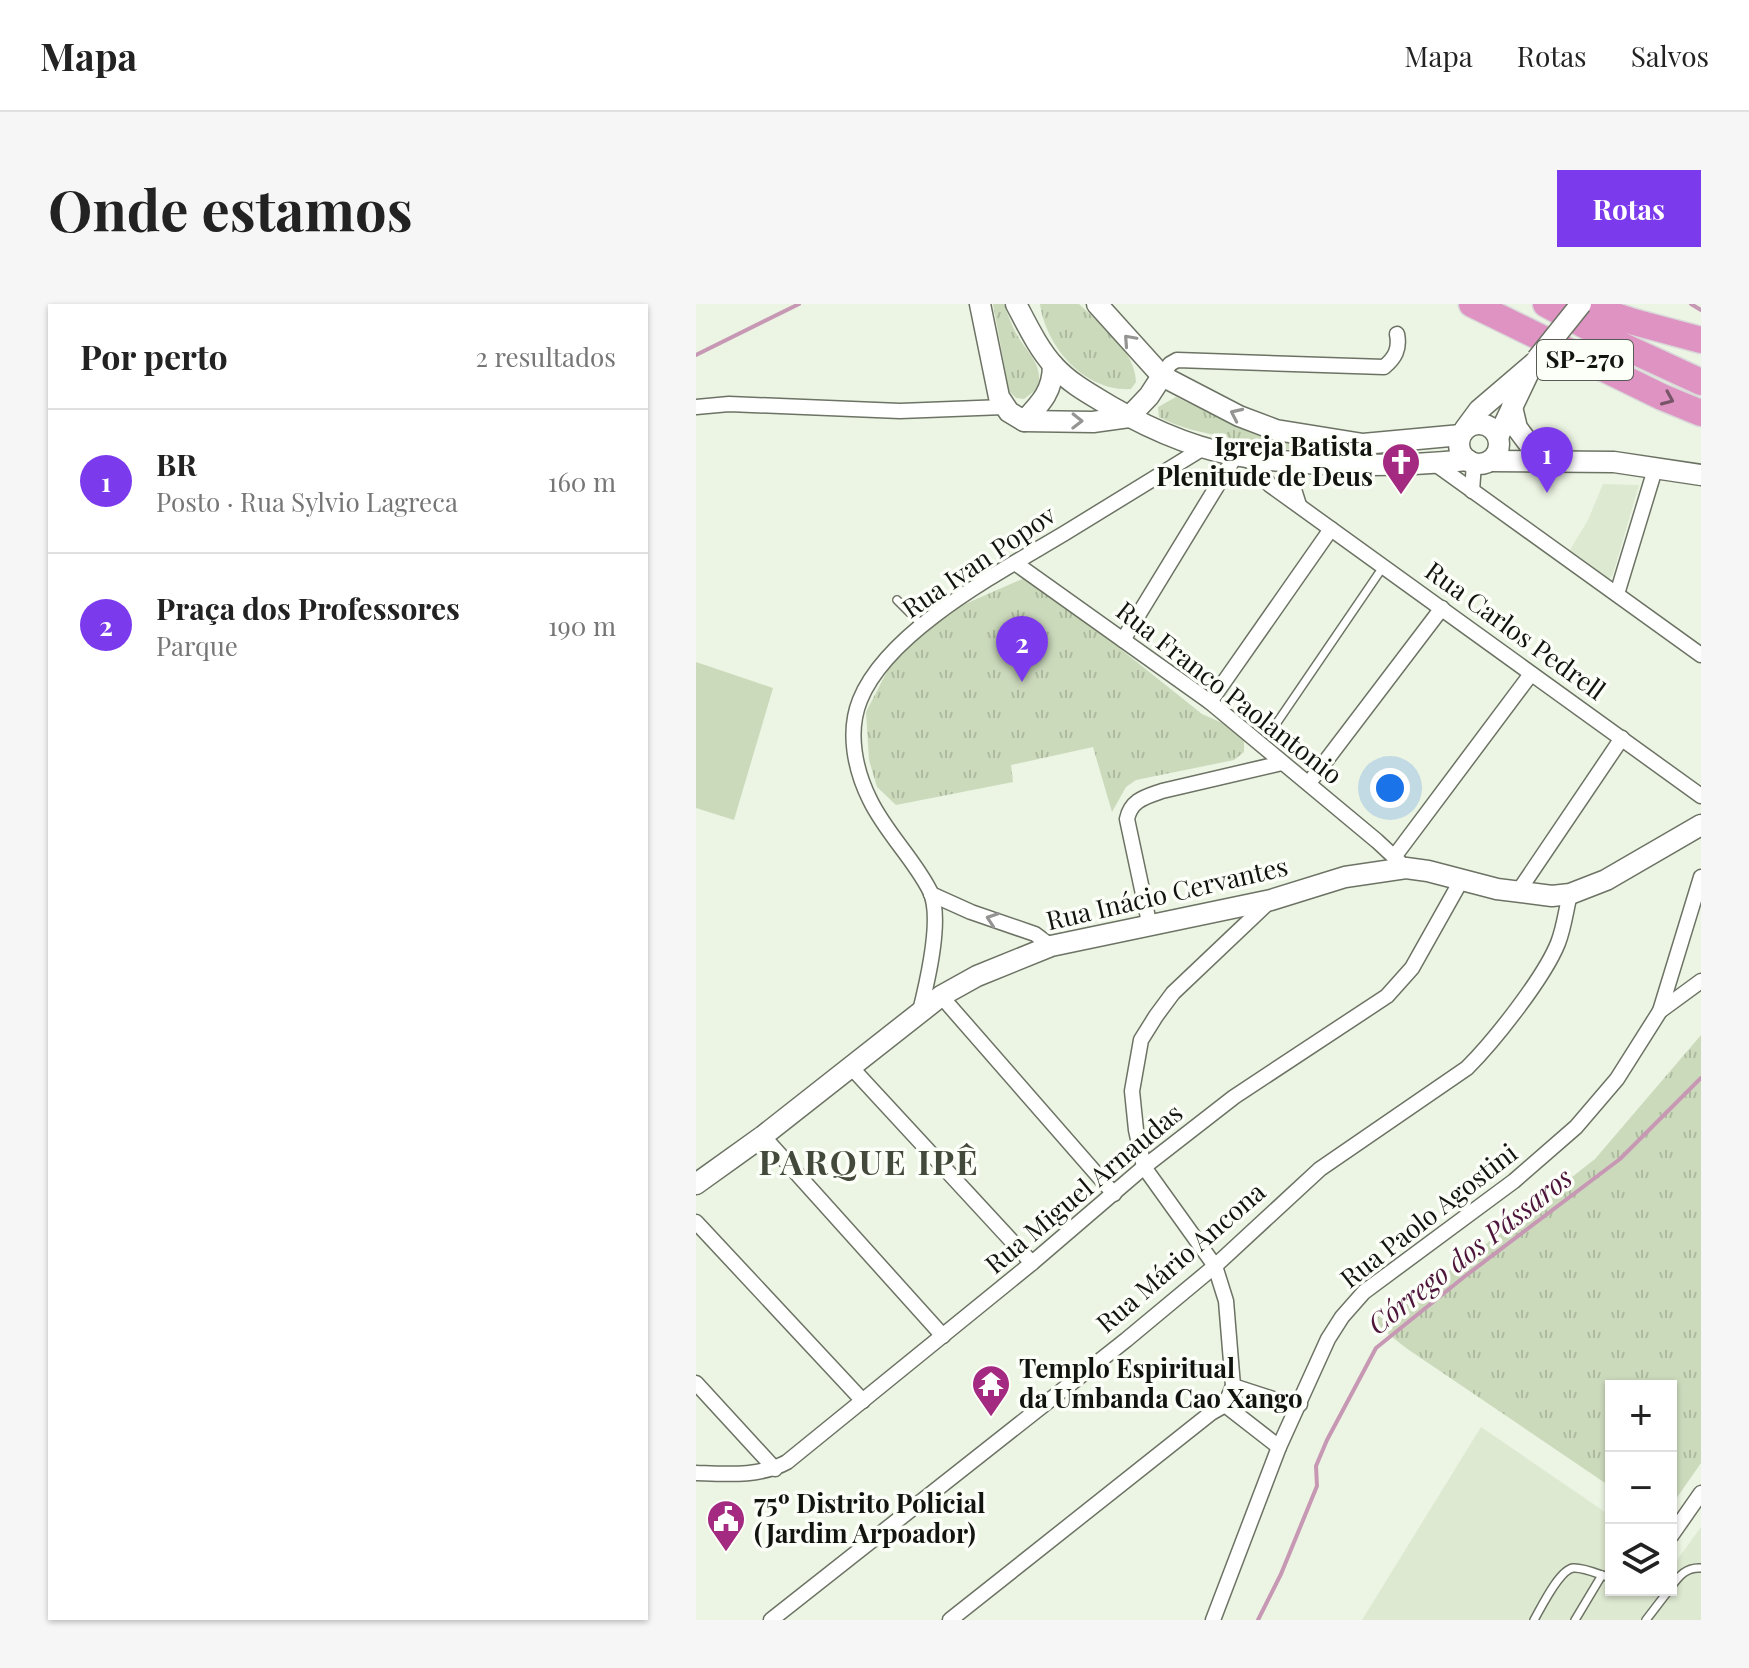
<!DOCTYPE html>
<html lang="pt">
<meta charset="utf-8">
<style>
:root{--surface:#fff;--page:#f6f6f6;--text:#222;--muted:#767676;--line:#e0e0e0;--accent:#7c3aed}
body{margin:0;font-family:"Playfair Display",serif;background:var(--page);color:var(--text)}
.controls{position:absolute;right:24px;bottom:24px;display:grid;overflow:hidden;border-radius:0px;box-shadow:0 2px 6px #0004}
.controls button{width:72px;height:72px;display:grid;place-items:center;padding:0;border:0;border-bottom:2px solid var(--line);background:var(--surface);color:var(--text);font:40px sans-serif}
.you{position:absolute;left:694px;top:484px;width:28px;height:28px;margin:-20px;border:6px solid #fff;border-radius:50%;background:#1a73e8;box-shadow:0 0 0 12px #1a73e833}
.badge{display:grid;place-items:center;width:52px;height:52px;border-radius:50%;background:var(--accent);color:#fff;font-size:26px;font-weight:700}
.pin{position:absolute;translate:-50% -66px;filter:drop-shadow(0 2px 4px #0008)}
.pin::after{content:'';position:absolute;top:42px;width:28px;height:24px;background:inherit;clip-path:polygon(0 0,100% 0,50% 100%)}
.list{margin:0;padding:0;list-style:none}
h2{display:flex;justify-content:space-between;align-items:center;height:104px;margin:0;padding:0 32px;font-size:34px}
h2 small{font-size:26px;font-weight:400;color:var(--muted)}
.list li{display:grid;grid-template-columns:52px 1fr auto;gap:24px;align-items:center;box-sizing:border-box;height:144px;padding:0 32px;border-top:2px solid var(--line)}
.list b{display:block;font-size:30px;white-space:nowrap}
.list p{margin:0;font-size:26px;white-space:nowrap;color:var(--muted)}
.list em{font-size:26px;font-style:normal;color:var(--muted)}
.icon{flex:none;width:44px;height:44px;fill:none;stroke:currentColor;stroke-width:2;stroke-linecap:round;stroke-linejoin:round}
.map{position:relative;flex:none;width:1005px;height:1316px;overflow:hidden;border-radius:0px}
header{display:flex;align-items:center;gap:48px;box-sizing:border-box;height:112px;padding:0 40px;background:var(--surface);border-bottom:2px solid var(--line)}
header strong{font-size:38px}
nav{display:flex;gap:44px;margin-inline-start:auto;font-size:28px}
.intro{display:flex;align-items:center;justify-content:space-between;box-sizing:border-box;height:192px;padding:0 48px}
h1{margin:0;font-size:56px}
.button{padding:20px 36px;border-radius:0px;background:var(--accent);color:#fff;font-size:28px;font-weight:700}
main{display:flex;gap:48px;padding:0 48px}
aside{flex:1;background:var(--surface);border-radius:0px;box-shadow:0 2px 6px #0004}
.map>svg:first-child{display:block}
.built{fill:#dee9d1}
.grass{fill:url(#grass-tufts)}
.garden{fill:#ccdabc}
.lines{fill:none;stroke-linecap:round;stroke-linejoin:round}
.stream{stroke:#c798b4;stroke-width:4}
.service-casing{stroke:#6c7364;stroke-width:10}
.minor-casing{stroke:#6c7364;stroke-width:17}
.secondary-casing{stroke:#6c7364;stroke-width:23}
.motorway-casing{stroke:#d9d9d9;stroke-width:29}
.service{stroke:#fff;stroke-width:7}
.minor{stroke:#fff;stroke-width:14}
.secondary{stroke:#fff;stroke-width:20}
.motorway{stroke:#de93c2;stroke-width:26}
.secondary-bridge-casing{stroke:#6c7364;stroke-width:23;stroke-linecap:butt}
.secondary-bridge{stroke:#fff;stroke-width:20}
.oneway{stroke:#949593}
.oneway2{stroke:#785468}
.labels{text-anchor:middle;stroke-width:7;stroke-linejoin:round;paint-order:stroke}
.shield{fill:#fcfff8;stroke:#585a55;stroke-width:2}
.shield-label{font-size:24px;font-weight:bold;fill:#12140f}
.poi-label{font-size:26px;font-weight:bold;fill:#12140f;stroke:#fcfff8;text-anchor:start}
.street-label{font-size:26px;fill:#12140f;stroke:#fcfff8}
.water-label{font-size:28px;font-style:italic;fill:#4e153c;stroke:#fcfff8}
.district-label{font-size:34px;font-weight:bold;letter-spacing:2px;fill:#43493b;stroke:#fcfff8}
</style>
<header>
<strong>Mapa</strong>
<nav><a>Mapa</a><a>Rotas</a><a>Salvos</a></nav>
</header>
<div class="intro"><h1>Onde estamos</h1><a class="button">Rotas</a></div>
<main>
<aside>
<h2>Por perto<small>2 resultados</small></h2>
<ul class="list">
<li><span class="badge">1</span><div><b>BR</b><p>Posto · Rua Sylvio Lagreca</p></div><em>160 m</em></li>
<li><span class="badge">2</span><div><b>Praça dos Professores</b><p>Parque</p></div><em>190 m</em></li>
</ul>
</aside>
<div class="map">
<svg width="1005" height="1316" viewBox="0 0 1005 1316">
<defs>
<pattern id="grass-tufts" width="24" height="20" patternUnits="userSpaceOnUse" patternTransform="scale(2)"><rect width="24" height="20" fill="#ccdabc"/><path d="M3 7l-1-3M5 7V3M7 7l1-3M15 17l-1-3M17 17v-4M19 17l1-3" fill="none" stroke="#aebaa0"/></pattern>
</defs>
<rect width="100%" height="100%" fill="#ecf4e3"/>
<g class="built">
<path d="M 907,180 L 943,181 L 917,270 L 912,277 L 872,249 L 892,216 Z"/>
<path d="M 785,1123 L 915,1212 L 915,1286 L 975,1286 L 975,1252 L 981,1256 L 1005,1223 L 1005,1316 L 666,1316 Z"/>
</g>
<g class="grass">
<path d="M 297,0 L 308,0 C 312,11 316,22 321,31 C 332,50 349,62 341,85 L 328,95 L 320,94 L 313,87 Z"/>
<path d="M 344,0 L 383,0 C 405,21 439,46 440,78 L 435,85 C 389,88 350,43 344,0 Z"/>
<path d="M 480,93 L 543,123 L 624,145 L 669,150 L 668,152 C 620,151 576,144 530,133 C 508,129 483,124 463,113 L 462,103 Z"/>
<path d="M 333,272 L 506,410 L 542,426 L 548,437 L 548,448 L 538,456 L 440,476 L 430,483 L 416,508 L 397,443 L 315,461 L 317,478 L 200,501 L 181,483 L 173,456 L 170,408 L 201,348 L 260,304 Z"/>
<path d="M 1005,731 L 1005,1159 L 975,1202 L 975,1082 L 915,1082 L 915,1183 L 710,1044 L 676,1017 L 767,958 L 899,855 Z"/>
</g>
<path class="garden" d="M 0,358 L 77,384 L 38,516 L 0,504 Z"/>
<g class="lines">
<g class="stream">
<path d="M 995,0 L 1005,6"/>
<path d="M 0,51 L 103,0"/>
<path d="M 562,1316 L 585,1270 L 621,1182 L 620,1162 L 631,1136 L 680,1044 L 768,973 L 924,855 L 1005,774"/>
</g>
<g class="service-casing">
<g id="service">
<path d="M 201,296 L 227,322"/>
<path d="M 578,423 L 687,263"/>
<path d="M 975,1283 C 983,1272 990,1263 1005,1264"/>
<path d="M 838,1316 C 845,1304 863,1266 877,1264 C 888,1263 904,1271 915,1274"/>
<path d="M 879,1316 L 906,1271"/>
<path d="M 950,1316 L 973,1286"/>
</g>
</g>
<g class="minor-casing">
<g id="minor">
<path d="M 466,72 L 474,60 L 481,56 L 688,63 C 699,54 704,45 701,30"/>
<path d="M 0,103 L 33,100 L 204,107 L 308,103"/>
<path d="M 551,153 L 574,181 L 1005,492"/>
<path d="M 598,157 L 596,179 L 603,201"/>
<path d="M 738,159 L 1005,351"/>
<path d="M 776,187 L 778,159"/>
<path d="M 319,259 L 514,398 L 681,537 L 710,564"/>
<path d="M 921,290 L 960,162"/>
<path d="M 427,336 L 540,151"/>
<path d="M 514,398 L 635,225"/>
<path d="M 613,479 L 746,304"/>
<path d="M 698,553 L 835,370"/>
<path d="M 822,588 L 926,434"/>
<path d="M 235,590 L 275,608 L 339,630 L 355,642"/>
<path d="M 454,623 L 431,515 C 435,496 449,493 466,487 L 586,459"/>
<path d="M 245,692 L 418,890"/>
<path d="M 224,707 C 231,679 247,614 234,587 C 218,555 190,529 174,496 C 159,466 151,428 164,396 C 192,326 306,267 369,229 C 416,200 462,172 509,143"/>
<path d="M 964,707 L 1005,573"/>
<path d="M 154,762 L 336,959"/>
<path d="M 67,832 L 247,1032"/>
<path d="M 0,918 L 167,1097"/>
<path d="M 0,1079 L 79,1165"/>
<path d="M 537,1082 L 580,1096 L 604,1100"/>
<path d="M 529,1101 L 537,1082 L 530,997 L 519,962 L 448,863 L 440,826 L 436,787 L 445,736 L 460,712 L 477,689 L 574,597"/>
<path d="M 529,1101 L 583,1143"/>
<path d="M 0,1169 C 30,1170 64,1173 91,1158 L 336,959 L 448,863 L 538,793 L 691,692 L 716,664 L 766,575"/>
<path d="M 975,1232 L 1005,1189"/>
<path d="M 75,1316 L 430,1036 L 519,962 L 624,865 L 771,764 C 798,737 848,674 862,639 C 868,624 870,606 874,590"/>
<path d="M 254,1316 L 515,1109 L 529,1101"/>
<path d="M 517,1316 L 583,1143 L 632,1035 L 646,1013 L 668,988 L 818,877 L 880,823 L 921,775 L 964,707 L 1005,677"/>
</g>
</g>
<g class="secondary-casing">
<g id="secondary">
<path d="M 284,0 L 303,93 L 313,108 L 328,117 L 397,118 L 433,113"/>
<path d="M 320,0 C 331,21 343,46 359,63 C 375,80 394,90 414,102 C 454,125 504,147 551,153 C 621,163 702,163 772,156"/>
<path d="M 401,0 L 466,72 L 543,112 L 580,126 L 667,140 L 765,131"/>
<path d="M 816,103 L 821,124 L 842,152"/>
<path d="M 433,113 L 453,92 L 466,72"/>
<path d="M 328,117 C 345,99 357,87 357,61"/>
<circle cx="783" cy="140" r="20"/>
<path d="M 769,125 L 783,106 L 838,59"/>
<path d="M 802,133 L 833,68"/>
<path d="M 794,157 L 918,158 L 1005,171"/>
<path d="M 0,880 L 67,832 L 245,692 L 281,672 L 355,642 L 575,596 L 649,573 L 710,564 L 732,567 L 801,585 L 856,592 L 874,590 L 910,576 L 1005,521"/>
</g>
</g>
<g class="motorway-casing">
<g id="motorway">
<path d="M 776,0 L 966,93 L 1005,109"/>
<path d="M 850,0 L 927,42 L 1005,78"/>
<path d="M 883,0 L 938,18 L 1005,36"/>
</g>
</g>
<use href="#service" class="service"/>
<use href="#minor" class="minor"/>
<use href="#secondary" class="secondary"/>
<use href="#motorway" class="motorway"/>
<g class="secondary-bridge-casing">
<path id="secondary-bridge" d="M 841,55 L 885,0"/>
</g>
<use href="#secondary-bridge" class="secondary-bridge"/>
</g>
<defs><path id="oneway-chevron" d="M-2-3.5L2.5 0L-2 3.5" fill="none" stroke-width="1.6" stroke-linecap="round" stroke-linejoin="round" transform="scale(2)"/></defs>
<g class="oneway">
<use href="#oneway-chevron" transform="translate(433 36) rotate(-132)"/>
<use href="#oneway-chevron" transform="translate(540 110) rotate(-155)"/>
<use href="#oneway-chevron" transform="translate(381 117) rotate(1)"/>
<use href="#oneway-chevron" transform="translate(296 615) rotate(-161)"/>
</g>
<use class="oneway2" href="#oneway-chevron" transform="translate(972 95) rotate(23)"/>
<defs>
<g id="church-pin" transform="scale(2)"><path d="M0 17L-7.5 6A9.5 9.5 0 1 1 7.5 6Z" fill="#a32a80" stroke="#fcfff8"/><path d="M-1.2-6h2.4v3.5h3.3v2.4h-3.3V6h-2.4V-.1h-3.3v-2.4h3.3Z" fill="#fff"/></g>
<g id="temple-pin" transform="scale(2)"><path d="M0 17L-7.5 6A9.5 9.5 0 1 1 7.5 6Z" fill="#a32a80" stroke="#fcfff8"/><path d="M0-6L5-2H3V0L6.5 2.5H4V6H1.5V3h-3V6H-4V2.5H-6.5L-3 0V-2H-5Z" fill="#fff"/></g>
<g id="civic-pin" transform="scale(2)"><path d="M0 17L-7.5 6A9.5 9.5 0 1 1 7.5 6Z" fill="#a32a80" stroke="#fcfff8"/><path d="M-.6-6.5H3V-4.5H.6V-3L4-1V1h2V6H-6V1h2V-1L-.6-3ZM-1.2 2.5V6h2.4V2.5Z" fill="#fff"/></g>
</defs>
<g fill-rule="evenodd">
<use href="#church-pin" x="705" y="158"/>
<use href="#temple-pin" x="295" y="1080"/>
<use href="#civic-pin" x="30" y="1215"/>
</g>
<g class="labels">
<rect class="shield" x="841" y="36" width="96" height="40" rx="6"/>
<g class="shield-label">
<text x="889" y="64">SP-270</text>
</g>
<g class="poi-label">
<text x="677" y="152" text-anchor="end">Igreja Batista<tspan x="677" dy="30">Plenitude de Deus</tspan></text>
<text x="323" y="1074">Templo Espiritual<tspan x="323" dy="30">da Umbanda Cao Xango</tspan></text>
<text x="58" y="1209">75º Distrito Policial<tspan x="58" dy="30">(Jardim Arpoador)</tspan></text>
</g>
<g class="street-label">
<text transform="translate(283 258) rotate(-34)" y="9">Rua Ivan Popov</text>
<text transform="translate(819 327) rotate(36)" y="9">Rua Carlos Pedrell</text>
<text transform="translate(533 389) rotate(38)" y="9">Rua Franco Paolantonio</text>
<text transform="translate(471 590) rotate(-13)" y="9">Rua Inácio Cervantes</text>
<text transform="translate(388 885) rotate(-40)" y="9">Rua Miguel Arnaudas</text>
<text transform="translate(733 912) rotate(-38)" y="9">Rua Paolo Agostini</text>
<text transform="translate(485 954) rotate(-41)" y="9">Rua Mário Ancona</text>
</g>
<g class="water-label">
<text transform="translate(774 947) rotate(-38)" y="10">Córrego dos Pássaros</text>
</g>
<g class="district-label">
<text x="173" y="871">PARQUE IPÊ</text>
</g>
</g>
</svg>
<div class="controls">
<button>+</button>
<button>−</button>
<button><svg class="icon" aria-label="layers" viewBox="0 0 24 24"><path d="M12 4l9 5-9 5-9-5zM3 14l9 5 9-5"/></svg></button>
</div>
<div class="you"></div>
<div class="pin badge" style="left:851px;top:189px">1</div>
<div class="pin badge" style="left:326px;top:378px">2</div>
</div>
</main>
